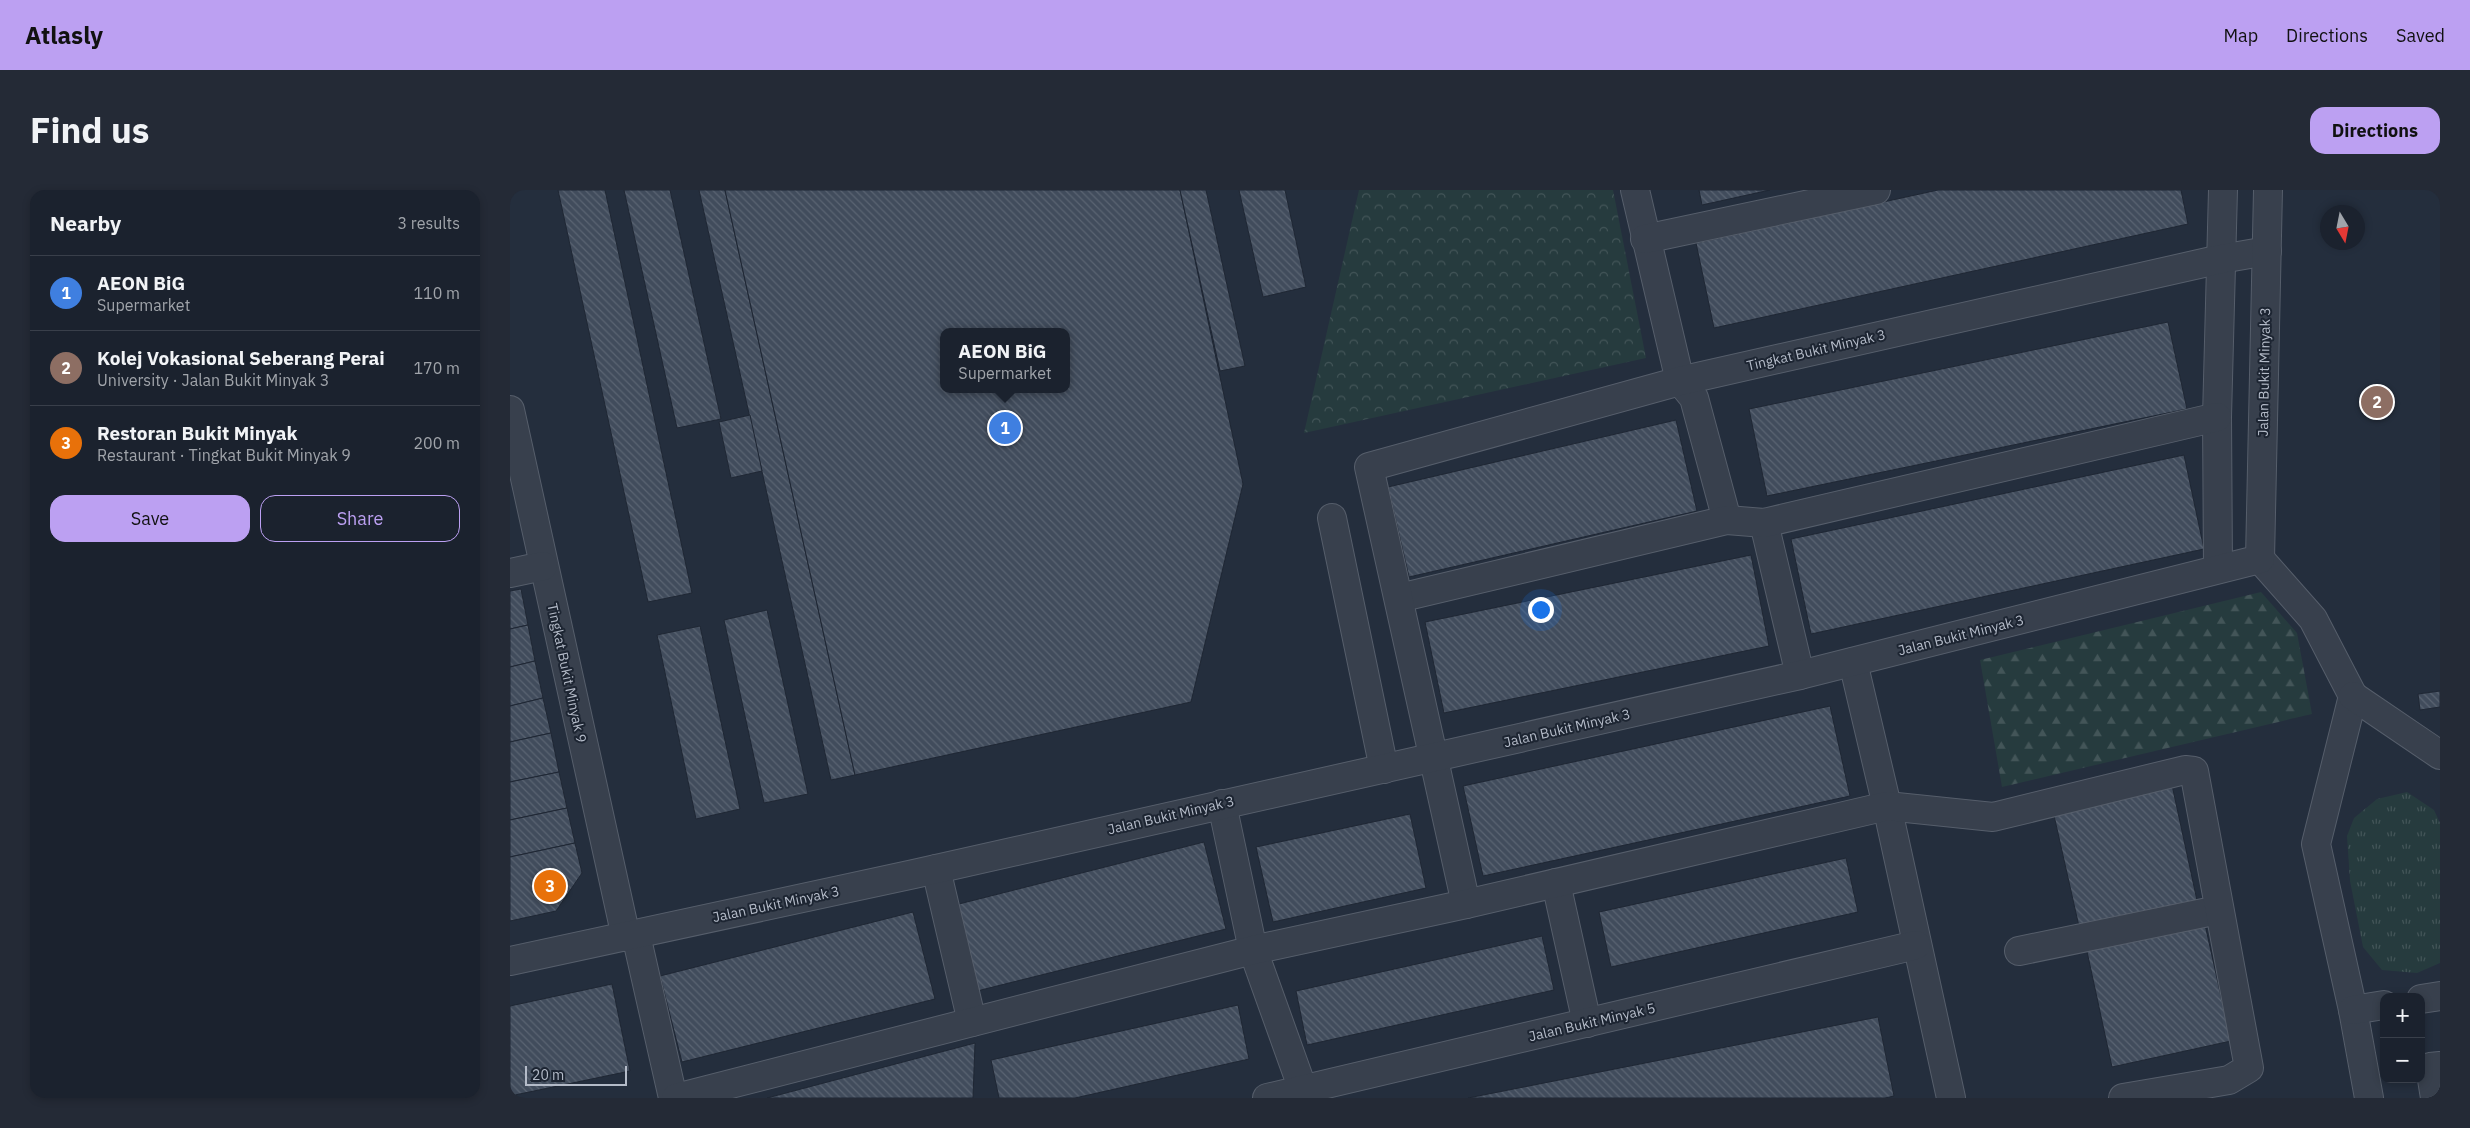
<!DOCTYPE html>
<meta charset="utf-8">
<style>
:root{--surface:#1b222e;--page:#242a36;--text:#f1f3f6;--muted:#a0a4aa;--line:#393f4a;--accent:#bca0f2}
body{margin:0;font-family:"IBM Plex Sans",sans-serif;background:var(--page);color:var(--text)}
.controls{position:absolute;right:15px;bottom:15px;display:grid;overflow:hidden;border-radius:10px;box-shadow:0 2px 8px #0003}
.controls button{width:45px;height:45px;display:grid;place-items:center;padding:0;border:0;border-bottom:1px solid var(--line);background:var(--surface);color:var(--text);font:25px sans-serif}
.compass{position:absolute;left:1810px;top:15px;width:45px;height:45px;border-radius:50%;background:var(--surface);box-shadow:0 2px 8px #0003;rotate:170deg}
.scale{position:absolute;left:15px;bottom:12px;width:102px;box-sizing:border-box;padding-left:5px;border:2px solid #b4bbc8;border-top:0;font-size:14px;line-height:18px;white-space:nowrap;color:#b4bbc8;-webkit-text-stroke:4px #1d2532;paint-order:stroke}
.you{position:absolute;left:1030px;top:419px;width:18px;height:18px;margin:-12px;border:4px solid #fff;border-radius:50%;background:#1a73e8;box-shadow:0 0 0 8px #1a73e833}
.badge{display:grid;place-items:center;width:32px;height:32px;border-radius:50%;background:var(--accent);color:#fff;font-size:16px;font-weight:700}
.pin{position:absolute;translate:-50% -50%;border:2px solid #fff;box-shadow:0 1px 5px #0006}
.popup{position:absolute;left:430px;top:138px;width:130px;height:65px;box-sizing:border-box;display:grid;place-content:center;border-radius:10px;background:var(--surface);filter:drop-shadow(0 1px 4px #0005);font-size:16px;white-space:nowrap;color:var(--muted)}
.popup b{font-size:19px;color:var(--text)}
.popup::after{content:'';position:absolute;left:50%;top:100%;margin-left:-10px;border:10px solid transparent;border-top-color:var(--surface)}
.list{margin:0;padding:0;list-style:none}
h2{display:flex;justify-content:space-between;align-items:center;height:65px;margin:0;padding:0 20px;font-size:21px}
h2 small{font-size:16px;font-weight:400;color:var(--muted)}
.list li{display:grid;grid-template-columns:32px 1fr auto;gap:15px;align-items:center;box-sizing:border-box;height:75px;padding:0 20px;border-top:1px solid var(--line)}
.list b{display:block;font-size:19px;white-space:nowrap}
.list p{margin:0;font-size:16px;white-space:nowrap;color:var(--muted)}
.list em{font-size:16px;font-style:normal;color:var(--muted)}
.actions{display:flex;gap:10px;padding:15px 20px}
.actions a{flex:1;padding:11px 0;border:1px solid var(--accent);border-radius:15px;text-align:center;font-size:18px;color:var(--accent)}
.actions .main{background:var(--accent);color:#111}
.map{position:relative;flex:none;width:1930px;height:908px;overflow:hidden;border-radius:15px}
header{display:flex;align-items:center;gap:30px;box-sizing:border-box;height:70px;padding:0 25px;background:var(--accent);color:#111}
header strong{font-size:24px}
nav{display:flex;gap:28px;margin-inline-start:auto;font-size:18px}
.intro{display:flex;align-items:center;justify-content:space-between;box-sizing:border-box;height:120px;padding:0 30px}
h1{margin:0;font-size:35px}
.button{padding:12px 22px;border-radius:15px;background:var(--accent);color:#111;font-size:18px;font-weight:700}
main{display:flex;gap:30px;padding:0 30px}
aside{flex:1;background:var(--surface);border-radius:15px;box-shadow:0 2px 8px #0003}
.map>svg:first-child{display:block}
.grass{fill:url(#grass-tufts)}
.forest{fill:url(#forest-firs)}
.park{fill:url(#park-crowns)}
.building{fill:url(#building-back-hatch);stroke:#1f2734;fill-rule:evenodd}
.lines{fill:none;stroke-linecap:round;stroke-linejoin:round}
.minor-casing{stroke:#565e6b;stroke-width:30}
.minor{stroke:#38404d;stroke-width:28}
.labels{text-anchor:middle;stroke-width:4;stroke-linejoin:round;paint-order:stroke}
.street-label{font-size:14px;fill:#b4bbc8;stroke:#1d2532}
</style>
<header>
<strong>Atlasly</strong>
<nav><a>Map</a><a>Directions</a><a>Saved</a></nav>
</header>
<div class="intro"><h1>Find us</h1><a class="button">Directions</a></div>
<main>
<aside>
<h2>Nearby<small>3 results</small></h2>
<ul class="list">
<li><span class="badge" style="background:#3f7fe0">1</span><div><b>AEON BiG</b><p>Supermarket</p></div><em>110 m</em></li>
<li><span class="badge" style="background:#8d6e63">2</span><div><b>Kolej Vokasional Seberang Perai</b><p>University · Jalan Bukit Minyak 3</p></div><em>170 m</em></li>
<li><span class="badge" style="background:#e8710a">3</span><div><b>Restoran Bukit Minyak</b><p>Restaurant · Tingkat Bukit Minyak 9</p></div><em>200 m</em></li>
</ul>
<div class="actions"><a class="main">Save</a><a>Share</a></div>
</aside>
<div class="map">
<svg width="1930" height="908" viewBox="0 0 1930 908">
<defs>
<pattern id="grass-tufts" width="24" height="20" patternUnits="userSpaceOnUse" patternTransform="scale(1.25)"><rect width="24" height="20" fill="#263b3e"/><path d="M3 7l-1-3M5 7V3M7 7l1-3M15 17l-1-3M17 17v-4M19 17l1-3" fill="none" stroke="#435558"/></pattern>
<pattern id="forest-firs" width="22" height="20" patternUnits="userSpaceOnUse" patternTransform="scale(1.25)"><rect width="22" height="20" fill="#263b3e"/><path d="M5 1l3.5 6h-7zM16 11l3.5 6h-7z" fill="#435558"/></pattern>
<pattern id="park-crowns" width="20" height="18" patternUnits="userSpaceOnUse" patternTransform="scale(1.25)"><rect width="20" height="18" fill="#263b3e"/><path d="M2 6a3 3 0 1 1 6 0M12 15a3 3 0 1 1 6 0" fill="none" stroke="#435558"/></pattern>
<pattern id="building-back-hatch" width="6" height="6" patternUnits="userSpaceOnUse" patternTransform="scale(1.25)"><rect width="6" height="6" fill="#414c5c"/><path d="M-1 5l2 2M0 0l6 6M5-1l2 2" fill="none" stroke="#5a6472"/></pattern>
</defs>
<rect width="100%" height="100%" fill="#242e3d"/>
<path class="grass" d="M 1897,602 L 1924,620 L 1930,633 L 1930,773 L 1907,783 L 1872,780 L 1853,757 L 1840,691 L 1837,646 L 1844,628 L 1867,609 Z"/>
<path class="forest" d="M 1751,402 L 1787,443 L 1802,524 L 1492,597 L 1470,470 Z"/>
<path class="park" d="M 849,0 L 1103,0 L 1136,168 L 794,243 Z"/>
<g class="building">
<path d="M 48,0 L 95,0 L 182,403 L 138,412 Z"/>
<path d="M 114,0 L 160,0 L 211,229 L 167,238 Z"/>
<path d="M 189,0 L 215,0 L 345,585 L 321,590 Z"/>
<path d="M 215,0 L 670,0 L 733,294 L 681,512 L 345,585 ZM 434,142 L 556,142 L 556,199 L 434,199 Z"/>
<path d="M 670,0 L 696,0 L 735,176 L 710,181 Z"/>
<path d="M 729,0 L 775,0 L 796,97 L 753,107 Z"/>
<path d="M 1189,0 L 1260,0 L 1192,15 Z"/>
<path d="M 1428,0 L 1671,0 L 1678,34 L 1204,138 L 1186,53 Z"/>
<path d="M 1658,132 L 1677,219 L 1257,306 L 1239,219 Z"/>
<path d="M 240,225 L 252,281 L 221,288 L 209,232 Z"/>
<path d="M 1166,230 L 1187,321 L 899,387 L 878,297 Z"/>
<path d="M 1674,265 L 1694,359 L 1301,444 L 1281,349 Z"/>
<path d="M 1241,365 L 1259,456 L 934,523 L 915,432 Z"/>
<path d="M 11,399 L 18,435 L 0,439 L 0,401 Z"/>
<path d="M 257,420 L 298,604 L 254,613 L 214,430 Z"/>
<path d="M 18,435 L 25,471 L 0,477 L 0,439 Z"/>
<path d="M 190,436 L 230,619 L 186,629 L 147,445 Z"/>
<path d="M 25,471 L 33,508 L 0,516 L 0,477 Z"/>
<path d="M 1930,501 L 1930,517 L 1910,520 L 1908,504 Z"/>
<path d="M 33,508 L 41,543 L 0,552 L 0,516 Z"/>
<path d="M 1320,516 L 1340,606 L 973,686 L 953,596 Z"/>
<path d="M 41,543 L 49,582 L 0,592 L 0,552 Z"/>
<path d="M 49,582 L 57,618 L 0,630 L 0,592 Z"/>
<path d="M 1662,595 L 1688,715 L 1570,741 L 1543,621 Z"/>
<path d="M 57,618 L 65,653 L 0,667 L 0,630 Z"/>
<path d="M 900,624 L 916,698 L 763,732 L 746,657 Z"/>
<path d="M 694,652 L 716,739 L 463,802 L 441,716 Z"/>
<path d="M 65,653 L 72,683 L 46,721 L 0,731 L 0,667 Z"/>
<path d="M 1336,668 L 1348,722 L 1101,777 L 1089,722 Z"/>
<path d="M 403,722 L 425,809 L 172,872 L 150,786 Z"/>
<path d="M 1694,730 L 1721,851 L 1602,877 L 1576,757 Z"/>
<path d="M 1032,746 L 1044,800 L 797,855 L 786,801 Z"/>
<path d="M 102,794 L 120,881 L 0,906 L 0,816 Z"/>
<path d="M 728,815 L 739,869 L 565,908 L 489,908 L 481,870 Z"/>
<path d="M 1368,827 L 1384,906 L 1375,908 L 958,908 Z"/>
<path d="M 465,853 L 463,908 L 257,908 Z"/>
</g>
<g class="lines">
<g class="minor-casing">
<g id="minor">
<path d="M 1125,0 L 1170,191 L 1184,208 L 1217,330"/>
<path d="M 1135,49 L 1366,0"/>
<path d="M 0,220 L 116,747"/>
<path d="M 822,328 L 874,579"/>
<path d="M 1254,333 L 1290,485"/>
<path d="M 1750,369 L 1803,429 L 1843,506 L 1806,654 L 1843,820 L 1859,908"/>
<path d="M 1708,379 L 1707,227 L 1713,0"/>
<path d="M 0,383 L 33,376"/>
<path d="M 889,408 L 1217,330 L 1254,333 L 1707,227"/>
<path d="M 1343,472 L 1377,616 L 1441,908"/>
<path d="M 1843,506 L 1930,565"/>
<path d="M 712,614 L 743,760 L 796,908"/>
<path d="M 426,679 L 462,832"/>
<path d="M 1046,693 L 1077,833"/>
<path d="M 956,714 L 859,277 L 1170,191 L 1711,69 L 1757,61"/>
<path d="M 126,745 L 163,908"/>
<path d="M 1509,761 L 1708,720"/>
<path d="M 0,771 L 404,684 L 1290,485 L 1750,369 L 1758,0"/>
<path d="M 1911,809 L 1930,806"/>
<path d="M 1843,820 L 1874,815"/>
<path d="M 166,908 L 743,760 L 956,714 L 1377,616 L 1483,627 L 1675,580 L 1684,581 L 1739,878 L 1719,890 L 1613,908"/>
<path d="M 757,908 L 1406,755"/>
<path d="M 1925,908 L 1920,877 L 1930,876"/>
</g>
</g>
<use href="#minor" class="minor"/>
</g>
<g class="labels">
<g class="street-label">
<text transform="translate(1306 160) rotate(-13)" y="5">Tingkat Bukit Minyak 3</text>
<text transform="translate(1754 182) rotate(-89)" y="5">Jalan Bukit Minyak 3</text>
<text transform="translate(1451 445) rotate(-14)" y="5">Jalan Bukit Minyak 3</text>
<text transform="translate(57 483) rotate(78)" y="5">Tingkat Bukit Minyak 9</text>
<text transform="translate(1057 538) rotate(-13)" y="5">Jalan Bukit Minyak 3</text>
<text transform="translate(661 625) rotate(-13)" y="5">Jalan Bukit Minyak 3</text>
<text transform="translate(266 714) rotate(-12)" y="5">Jalan Bukit Minyak 3</text>
<text transform="translate(1082 832) rotate(-13)" y="5">Jalan Bukit Minyak 5</text>
</g>
</g>
</svg>
<div class="controls">
<button>+</button>
<button>−</button>
</div>
<svg class="compass" viewBox="-18 -18 36 36"><path d="M0-13l5 13h-10z" fill="#e53935"/><path d="M0 13l5-13h-10z" fill="#a0a4aa"/></svg>
<div class="scale">20 m</div>
<div class="you"></div>
<div class="pin badge" style="left:495px;top:238px;background:#3f7fe0">1</div>
<div class="popup"><b>AEON BiG</b>Supermarket</div>
<div class="pin badge" style="left:1867px;top:212px;background:#8d6e63">2</div>
<div class="pin badge" style="left:40px;top:696px;background:#e8710a">3</div>
</div>
</main>
